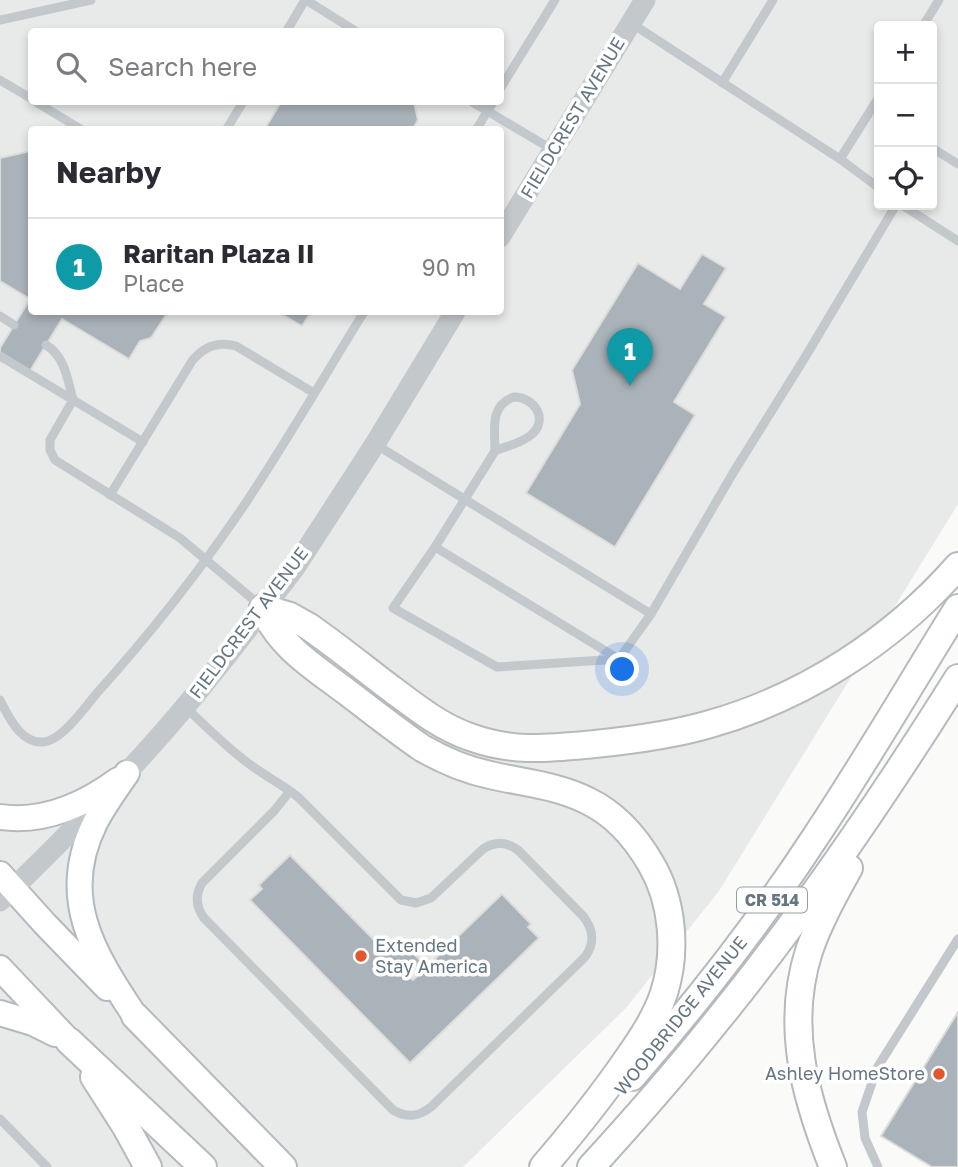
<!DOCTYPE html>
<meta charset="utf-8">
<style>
:root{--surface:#fff;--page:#f2f2f3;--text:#2b2b33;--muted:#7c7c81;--line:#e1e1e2;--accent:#111827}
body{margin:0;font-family:"Golos Text",sans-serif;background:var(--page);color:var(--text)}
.controls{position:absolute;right:21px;top:21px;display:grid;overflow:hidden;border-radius:7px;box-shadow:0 4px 10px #0003}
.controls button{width:63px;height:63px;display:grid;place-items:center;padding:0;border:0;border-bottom:2px solid var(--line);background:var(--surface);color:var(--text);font:35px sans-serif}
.you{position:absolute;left:623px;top:670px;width:24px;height:24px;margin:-18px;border:5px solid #fff;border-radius:50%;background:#1a73e8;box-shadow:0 0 0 10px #1a73e833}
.badge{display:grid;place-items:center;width:46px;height:46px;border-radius:50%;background:var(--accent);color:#fff;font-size:23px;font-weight:700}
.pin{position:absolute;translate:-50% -58px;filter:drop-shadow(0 2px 4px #0008)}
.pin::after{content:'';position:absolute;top:37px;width:24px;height:21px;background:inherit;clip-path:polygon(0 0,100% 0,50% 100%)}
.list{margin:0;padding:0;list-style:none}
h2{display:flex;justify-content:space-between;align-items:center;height:91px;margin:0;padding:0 28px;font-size:30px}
h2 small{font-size:23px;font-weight:400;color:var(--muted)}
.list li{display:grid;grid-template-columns:46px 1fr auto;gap:21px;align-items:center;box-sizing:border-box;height:98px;padding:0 28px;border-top:2px solid var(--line)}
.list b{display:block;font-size:26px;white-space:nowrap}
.list p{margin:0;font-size:23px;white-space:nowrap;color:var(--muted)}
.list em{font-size:23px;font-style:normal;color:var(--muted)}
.icon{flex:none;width:38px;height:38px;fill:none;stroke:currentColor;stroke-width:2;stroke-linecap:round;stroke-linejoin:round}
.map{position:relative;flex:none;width:958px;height:1167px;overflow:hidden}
.search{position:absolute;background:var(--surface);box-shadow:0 4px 10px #0003;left:28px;top:28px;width:476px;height:77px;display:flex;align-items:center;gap:18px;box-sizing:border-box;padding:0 24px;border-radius:7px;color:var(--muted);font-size:26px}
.panel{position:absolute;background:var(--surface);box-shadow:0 4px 10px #0003;left:28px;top:126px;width:476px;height:189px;border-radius:7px}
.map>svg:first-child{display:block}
.built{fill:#e8e9e9;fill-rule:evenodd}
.building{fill:#aab3b9;stroke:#dcdcda;stroke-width:2}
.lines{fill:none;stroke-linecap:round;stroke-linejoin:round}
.secondary-casing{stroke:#b3babf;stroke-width:28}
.primary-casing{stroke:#b5babe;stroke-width:30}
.service{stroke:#c3c8cc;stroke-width:9}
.tertiary{stroke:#c3c8cc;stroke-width:21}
.secondary{stroke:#fff;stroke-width:24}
.primary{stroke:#fff;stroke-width:26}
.poi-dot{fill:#e4572e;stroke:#fff;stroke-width:2.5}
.labels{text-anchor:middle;stroke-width:7;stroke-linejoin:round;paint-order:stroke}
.shield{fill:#fff;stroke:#939fa8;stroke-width:2}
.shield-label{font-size:16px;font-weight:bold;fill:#657683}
.street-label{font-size:18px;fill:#657683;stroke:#fff}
.poi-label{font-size:18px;fill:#657683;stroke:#fff;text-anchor:start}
</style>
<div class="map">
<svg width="958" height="1167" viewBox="0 0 958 1167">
<rect width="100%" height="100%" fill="#fafaf8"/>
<path class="built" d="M 0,0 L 958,0 L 958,504 L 719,891 L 626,1008 L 463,1167 L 0,1167 ZM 879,26 L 932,26 L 932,205 L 879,205 ZM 32,32 L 500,32 L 500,102 L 32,102 ZM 32,130 L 500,130 L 500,312 L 32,312 Z"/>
<g class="building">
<path d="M 281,102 L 414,102 L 418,120 L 412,130 L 264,130 Z"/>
<path d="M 30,151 L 32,152 L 32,312 L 170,312 L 168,312 L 151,338 L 140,341 L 129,359 L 62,319 L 30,371 L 0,352 L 0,348 L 30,299 L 0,281 L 0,158 Z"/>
<path d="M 702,254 L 726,268 L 704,304 L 726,317 L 674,402 L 695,415 L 615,547 L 526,493 L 580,404 L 572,370 L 638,263 L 680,289 Z"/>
<path d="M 278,312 L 311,312 L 302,326 Z"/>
<path d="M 290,855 L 386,952 L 399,939 L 421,961 L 407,974 L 413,980 L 502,894 L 531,924 L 528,927 L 539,938 L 410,1063 L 250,900 L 262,889 L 259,885 Z"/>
<path d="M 958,1012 L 958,1167 L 932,1167 L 881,1136 Z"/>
</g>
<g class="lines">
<g class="secondary-casing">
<g id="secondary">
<path d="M 127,773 C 116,789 104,805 95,823 C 58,897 93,953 135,1016"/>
<path d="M 0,817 C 43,823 84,805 118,780"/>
<path d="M 0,874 L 45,924 L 107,988"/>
<path d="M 0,968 L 69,1041"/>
<path d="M 0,1013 L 33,1023 L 55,1034"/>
</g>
</g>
<g class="primary-casing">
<g id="primary">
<path d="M 263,608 C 280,647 314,667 347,692 C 372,711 396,730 422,748 C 443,760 466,770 490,775 C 523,783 557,785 588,801 C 615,814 636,838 651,864 C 673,901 677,952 664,993 C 656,1017 642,1038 628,1058 C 602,1096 573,1132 543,1167"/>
<path d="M 263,608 L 290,616 L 308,626 C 337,646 365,669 393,690 C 417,708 441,727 470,737 C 514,753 550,748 595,744 C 634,740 673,735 710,724 C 805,697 893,640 958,566"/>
<path d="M 135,1016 L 283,1167"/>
<path d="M 69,1041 L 203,1167"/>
<path d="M 94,1077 L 126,1127 L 148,1167"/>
<path d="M 632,1077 C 697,1002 759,923 814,839 C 864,764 910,685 958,608"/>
<path d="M 591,1167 C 634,1120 676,1072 716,1022 C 805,913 884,796 958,678"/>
<path d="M 833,1167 C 805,1097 785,1026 809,951 C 819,922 834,895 849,868"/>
</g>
</g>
<g class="service">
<path d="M 306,0 L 357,32"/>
<path d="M 0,20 L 91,0"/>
<path d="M 631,23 L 840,159 L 879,188"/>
<path d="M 923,26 L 939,0"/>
<path d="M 286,32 L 305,0"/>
<path d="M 0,80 L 32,99"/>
<path d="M 722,83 L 773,0"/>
<path d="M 500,89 L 555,0"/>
<path d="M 36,102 L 82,130"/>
<path d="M 472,102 L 553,150"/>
<path d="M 226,130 L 243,102"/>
<path d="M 476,130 L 493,102"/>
<path d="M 932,148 L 958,164"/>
<path d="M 840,159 L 879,97"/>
<path d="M 902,205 L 958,241"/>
<path d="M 0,316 L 14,325"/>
<path d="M 46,345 C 65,356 68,381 73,400 L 50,440 L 50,450 L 55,460 L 180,538 L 262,607"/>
<path d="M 0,356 L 143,442"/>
<path d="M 514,397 C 535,397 549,420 531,435 C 522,443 507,446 495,451 C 495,431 489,405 514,397 Z"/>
<path d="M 375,444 L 651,614"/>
<path d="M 495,451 L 435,547 L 393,608 L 497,667 L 619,659"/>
<path d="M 110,495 L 192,361 C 204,346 218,341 236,346 L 314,393"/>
<path d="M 435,547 L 617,658"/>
<path d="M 619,659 L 651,614 L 733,473 L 804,359 L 896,205"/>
<path d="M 0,700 C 9,718 23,748 48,741 C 65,736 86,706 97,693 C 151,633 202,568 247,501 C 288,439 325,375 364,312"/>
<path d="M 185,707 C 207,727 228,749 252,766 C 267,777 283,785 298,797 L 401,900 L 416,903 L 431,898 L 483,849 C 495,841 507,842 518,850 L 583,916 C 594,930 595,943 585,957 L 431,1107 C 418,1117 407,1118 393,1110 L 204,918 C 196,907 195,895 202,883 L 274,811 L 290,791"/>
<path d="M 0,1119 L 47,1167"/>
<path d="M 878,1167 L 865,1138 L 862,1112 L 877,1068 L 958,939"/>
</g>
<g class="tertiary">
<path d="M 500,237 L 645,0"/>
<path d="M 0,901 C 64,839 127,776 184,708 C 219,667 251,624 284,582 L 296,566 L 375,444 L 455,312"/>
</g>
<use href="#secondary" class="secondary"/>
<use href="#primary" class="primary"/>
</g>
<g class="poi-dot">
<circle cx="361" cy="956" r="7"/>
<circle cx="939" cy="1074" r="7"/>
</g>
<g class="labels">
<rect class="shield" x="737" y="887.5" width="70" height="25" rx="5"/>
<g class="shield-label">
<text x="772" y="906">CR 514</text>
</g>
<g class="street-label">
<text transform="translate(573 118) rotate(-59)" y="6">FIELDCREST AVENUE</text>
<text transform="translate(249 623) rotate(-53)" y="6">FIELDCREST AVENUE</text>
<text transform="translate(681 1016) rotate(-51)" y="6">WOODBRIDGE AVENUE</text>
</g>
<g class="poi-label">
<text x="375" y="952">Extended<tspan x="375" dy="21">Stay America</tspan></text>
<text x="925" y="1080" text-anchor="end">Ashley HomeStore</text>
</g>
</g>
</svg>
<div class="controls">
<button>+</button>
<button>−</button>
<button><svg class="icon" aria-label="locate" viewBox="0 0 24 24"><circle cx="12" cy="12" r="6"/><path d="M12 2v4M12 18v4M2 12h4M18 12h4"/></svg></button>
</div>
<div class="you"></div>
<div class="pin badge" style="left:630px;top:386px;background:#0f9aa8">1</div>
<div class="search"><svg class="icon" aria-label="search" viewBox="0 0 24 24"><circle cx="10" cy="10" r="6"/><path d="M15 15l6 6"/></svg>Search here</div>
<section class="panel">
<h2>Nearby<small></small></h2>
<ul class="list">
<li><span class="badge" style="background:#0f9aa8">1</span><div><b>Raritan Plaza II</b><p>Place</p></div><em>90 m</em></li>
</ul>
</section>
</div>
